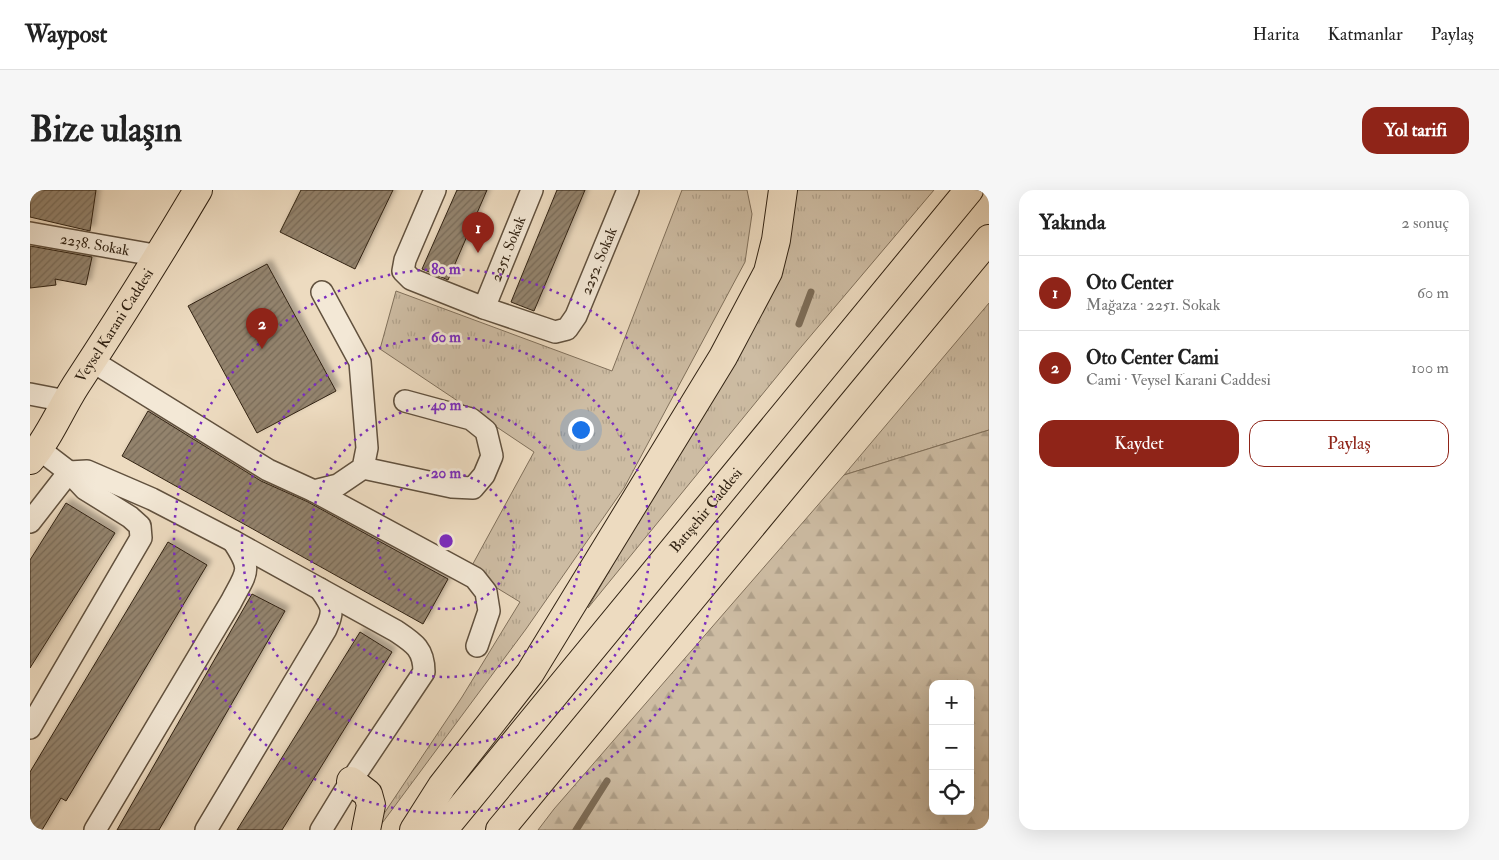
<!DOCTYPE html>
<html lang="tr">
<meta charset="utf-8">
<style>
:root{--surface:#fff;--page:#f6f6f6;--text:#222;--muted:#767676;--line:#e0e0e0;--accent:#8f2418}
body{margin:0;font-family:"IM FELL Double Pica",serif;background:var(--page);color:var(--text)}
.controls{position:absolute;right:15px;bottom:15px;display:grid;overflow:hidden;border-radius:10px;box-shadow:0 5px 20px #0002}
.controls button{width:45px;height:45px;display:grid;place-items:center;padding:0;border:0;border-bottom:1px solid var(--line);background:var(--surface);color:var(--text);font:25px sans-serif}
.you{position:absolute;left:550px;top:239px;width:18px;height:18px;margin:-12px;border:4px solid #fff;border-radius:50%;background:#1a73e8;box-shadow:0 0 0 8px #1a73e833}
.badge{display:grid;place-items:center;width:32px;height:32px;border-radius:50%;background:var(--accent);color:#fff;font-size:16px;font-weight:700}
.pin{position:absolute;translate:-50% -41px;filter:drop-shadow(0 1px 2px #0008)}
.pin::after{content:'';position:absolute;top:26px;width:18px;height:15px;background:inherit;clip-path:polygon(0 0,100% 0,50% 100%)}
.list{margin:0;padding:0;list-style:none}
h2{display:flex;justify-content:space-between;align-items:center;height:65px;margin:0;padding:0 20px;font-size:21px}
h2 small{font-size:16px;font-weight:400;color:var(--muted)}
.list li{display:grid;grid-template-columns:32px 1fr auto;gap:15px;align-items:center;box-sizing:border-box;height:75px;padding:0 20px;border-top:1px solid var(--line)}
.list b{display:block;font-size:19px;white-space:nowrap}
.list p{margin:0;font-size:16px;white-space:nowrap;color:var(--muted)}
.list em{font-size:16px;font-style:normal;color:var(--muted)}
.actions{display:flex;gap:10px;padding:15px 20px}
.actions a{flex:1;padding:11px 0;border:1px solid var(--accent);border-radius:15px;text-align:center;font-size:18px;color:var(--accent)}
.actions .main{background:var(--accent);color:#fff}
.icon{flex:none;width:28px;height:28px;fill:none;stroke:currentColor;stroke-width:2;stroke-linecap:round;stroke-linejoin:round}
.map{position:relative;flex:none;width:959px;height:640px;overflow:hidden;border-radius:15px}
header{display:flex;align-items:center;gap:30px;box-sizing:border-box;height:70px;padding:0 25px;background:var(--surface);border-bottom:1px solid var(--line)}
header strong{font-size:24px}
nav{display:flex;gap:28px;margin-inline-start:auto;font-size:18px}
.intro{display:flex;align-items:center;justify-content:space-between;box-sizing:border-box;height:120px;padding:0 30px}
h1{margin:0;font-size:35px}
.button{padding:12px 22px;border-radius:15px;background:var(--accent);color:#fff;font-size:18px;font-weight:700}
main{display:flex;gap:30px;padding:0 30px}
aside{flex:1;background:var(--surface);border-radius:15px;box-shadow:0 5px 20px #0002}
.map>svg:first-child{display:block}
.grass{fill:url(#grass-tufts);stroke:#80705b}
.forest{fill:url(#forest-firs);stroke:#80705b;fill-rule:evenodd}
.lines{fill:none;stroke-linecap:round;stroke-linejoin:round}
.stream{stroke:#7c6c57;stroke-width:7}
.building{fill:url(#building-hatch);stroke:#322313;filter:url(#shadow)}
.minor-casing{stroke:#61513e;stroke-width:24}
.major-casing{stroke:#322313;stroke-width:30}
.highway-casing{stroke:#322313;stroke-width:30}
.minor{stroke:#f3e8d6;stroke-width:21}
.major{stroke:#eddbc0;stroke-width:28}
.highway{stroke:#eddbc0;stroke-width:28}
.ring{fill:none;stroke:#7b2cbf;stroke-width:2.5;stroke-dasharray:2.5 5}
.labels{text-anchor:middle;stroke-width:5;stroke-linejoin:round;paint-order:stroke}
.street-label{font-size:15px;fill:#322313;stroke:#f3e8d6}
.centre{fill:#7b2cbf;stroke:#f3e8d6;stroke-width:2.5}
.ring-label{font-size:15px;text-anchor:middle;font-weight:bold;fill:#7b2cbf;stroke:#f3e8d6;stroke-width:5;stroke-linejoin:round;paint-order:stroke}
</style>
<header>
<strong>Waypost</strong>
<nav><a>Harita</a><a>Katmanlar</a><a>Paylaş</a></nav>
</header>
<div class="intro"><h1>Bize ulaşın</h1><a class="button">Yol tarifi</a></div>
<main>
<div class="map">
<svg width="959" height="640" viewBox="0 0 959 640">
<defs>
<pattern id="grass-tufts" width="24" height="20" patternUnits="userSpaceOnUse" patternTransform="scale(1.25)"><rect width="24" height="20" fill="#cdbca3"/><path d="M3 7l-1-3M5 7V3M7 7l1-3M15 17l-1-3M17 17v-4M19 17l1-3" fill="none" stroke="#b0a18b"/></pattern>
<pattern id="forest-firs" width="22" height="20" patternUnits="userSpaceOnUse" patternTransform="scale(1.25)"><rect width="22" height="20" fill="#cdbca3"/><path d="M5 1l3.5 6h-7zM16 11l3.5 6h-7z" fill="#b0a18b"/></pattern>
<pattern id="building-hatch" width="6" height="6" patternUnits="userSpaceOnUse" patternTransform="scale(1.25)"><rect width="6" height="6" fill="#93836d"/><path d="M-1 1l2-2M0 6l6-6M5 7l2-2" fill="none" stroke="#796b58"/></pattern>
<filter id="shadow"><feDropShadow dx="4.5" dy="-4.5" stdDeviation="2.5" flood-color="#0004"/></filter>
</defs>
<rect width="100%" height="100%" fill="#eddbc0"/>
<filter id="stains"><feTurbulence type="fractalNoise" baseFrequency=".004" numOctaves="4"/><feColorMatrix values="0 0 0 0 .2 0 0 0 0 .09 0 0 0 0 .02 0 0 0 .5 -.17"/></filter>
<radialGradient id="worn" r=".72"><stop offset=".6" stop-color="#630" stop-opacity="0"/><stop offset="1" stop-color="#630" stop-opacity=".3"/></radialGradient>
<g class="grass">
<path d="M 652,0 L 717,0 L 722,24 L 715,72 L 594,298 L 496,439 L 347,640 L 343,640 L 432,507 L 490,412 L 439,381 L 504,262 L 350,159 L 366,101 L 582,181 Z"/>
<path d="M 766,0 L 904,0 L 766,163 L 558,418 L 748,86 Z"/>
<path d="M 959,113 L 959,240 L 814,285 Z"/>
</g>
<path class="forest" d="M 959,240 L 959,640 L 508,640 L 524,619 L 814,285 ZM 903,494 L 940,494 L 940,621 L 903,621 Z"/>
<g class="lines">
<g class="stream">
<path d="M 769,134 L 781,102"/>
<path d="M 546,640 L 577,591"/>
</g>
</g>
<g class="building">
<path d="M 0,0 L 66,0 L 60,41 L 0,27 Z"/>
<path d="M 271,0 L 363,0 L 325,79 L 250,42 Z"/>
<path d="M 427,0 L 457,0 L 418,90 L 392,79 Z"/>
<path d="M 527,0 L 555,0 L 504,121 L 481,112 Z"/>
<path d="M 0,56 L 62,67 L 56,95 L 25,89 L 26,95 L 0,98 Z"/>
<path d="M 237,74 L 306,201 L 227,243 L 158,116 Z"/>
<path d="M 118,221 L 231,291 L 278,312 L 418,389 L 393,434 L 92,266 Z"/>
<path d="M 36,313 L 85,343 L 0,478 L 0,370 Z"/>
<path d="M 138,352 L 177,375 L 36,611 L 31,608 L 12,640 L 0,640 L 0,582 Z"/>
<path d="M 222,404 L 255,421 L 129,640 L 87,640 Z"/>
<path d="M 330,442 L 362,462 L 252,640 L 207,640 Z"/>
</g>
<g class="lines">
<g class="minor-casing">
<g id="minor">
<path id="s1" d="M 405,0 L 375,70 L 373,81 L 381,89 L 454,118 L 525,142 L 537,139 L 546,126 L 598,0"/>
<path id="s2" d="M 0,43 L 130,66"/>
<path id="s3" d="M 454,118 L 502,0"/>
<path d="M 62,171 L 238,280 L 284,301 L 308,295 L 333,278 L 337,258 L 330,172 L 292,102"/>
<path d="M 0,204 L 36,211"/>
<path d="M 333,278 L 422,297 L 443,298 L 454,285 L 462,266 L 456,241 L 441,229 L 375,211"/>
<path d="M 284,301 L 445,388 L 456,402 L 459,421 L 447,456"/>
<path d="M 0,332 L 39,282 L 57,281 L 122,309 L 203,351 L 366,441 C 384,453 394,459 394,482 L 321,591 L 291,640"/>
<path d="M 0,538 L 111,348 L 110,336 L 100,327 L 55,299 L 39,282 L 9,259"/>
<path d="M 65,640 L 201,412 C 217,381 223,381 203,351"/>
<path d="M 176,640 L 296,439 C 305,419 302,416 290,399"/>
</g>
</g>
<g class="major-casing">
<g id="major">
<path id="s4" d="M 0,270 C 19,248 30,220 46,195 C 88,131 129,66 168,0"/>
</g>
</g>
<g class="highway-casing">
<g id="highway">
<path d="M 321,591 L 338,604 L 341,615 L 336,640"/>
<path d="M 384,640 L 412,596 L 500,483 L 693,167 L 738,82 L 746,50 L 753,0"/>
<path id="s5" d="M 413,640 L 939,0"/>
<path d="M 470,640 L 959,49"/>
</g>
</g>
<use href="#minor" class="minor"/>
<use href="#major" class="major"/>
<use href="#highway" class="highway"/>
</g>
<g class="ring">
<circle cx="416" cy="351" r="68"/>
<circle cx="416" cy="351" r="136"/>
<circle cx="416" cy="351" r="204"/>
<circle cx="416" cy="351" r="272"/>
</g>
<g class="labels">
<g class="street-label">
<text dy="5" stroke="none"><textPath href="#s2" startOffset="66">2238. Sokak</textPath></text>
<text dy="5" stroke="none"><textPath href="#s3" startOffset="64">2251. Sokak</textPath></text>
<text dy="5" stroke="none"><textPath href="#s1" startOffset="340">2252. Sokak</textPath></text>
<text dy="5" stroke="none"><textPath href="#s4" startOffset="159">Veysel Karani Caddesi</textPath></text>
<text dy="5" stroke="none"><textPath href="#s5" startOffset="414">Batışehir Caddesi</textPath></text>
</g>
</g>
<circle cx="416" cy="351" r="8" class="centre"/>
<g class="ring-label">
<text x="416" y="84">80 m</text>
<text x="416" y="152">60 m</text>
<text x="416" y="220">40 m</text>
<text x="416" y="288">20 m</text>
</g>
<rect width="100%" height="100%" filter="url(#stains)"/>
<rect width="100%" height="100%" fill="url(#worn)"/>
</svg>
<div class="controls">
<button>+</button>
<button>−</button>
<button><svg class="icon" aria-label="locate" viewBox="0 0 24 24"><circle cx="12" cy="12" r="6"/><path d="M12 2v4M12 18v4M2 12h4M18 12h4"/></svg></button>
</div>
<div class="you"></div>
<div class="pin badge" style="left:448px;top:63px">1</div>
<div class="pin badge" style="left:232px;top:159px">2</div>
</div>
<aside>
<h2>Yakında<small>2 sonuç</small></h2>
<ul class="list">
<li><span class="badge">1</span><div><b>Oto Center</b><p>Mağaza · 2251. Sokak</p></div><em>60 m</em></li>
<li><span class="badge">2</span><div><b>Oto Center Cami</b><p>Cami · Veysel Karani Caddesi</p></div><em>100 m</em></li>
</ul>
<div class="actions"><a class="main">Kaydet</a><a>Paylaş</a></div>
</aside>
</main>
